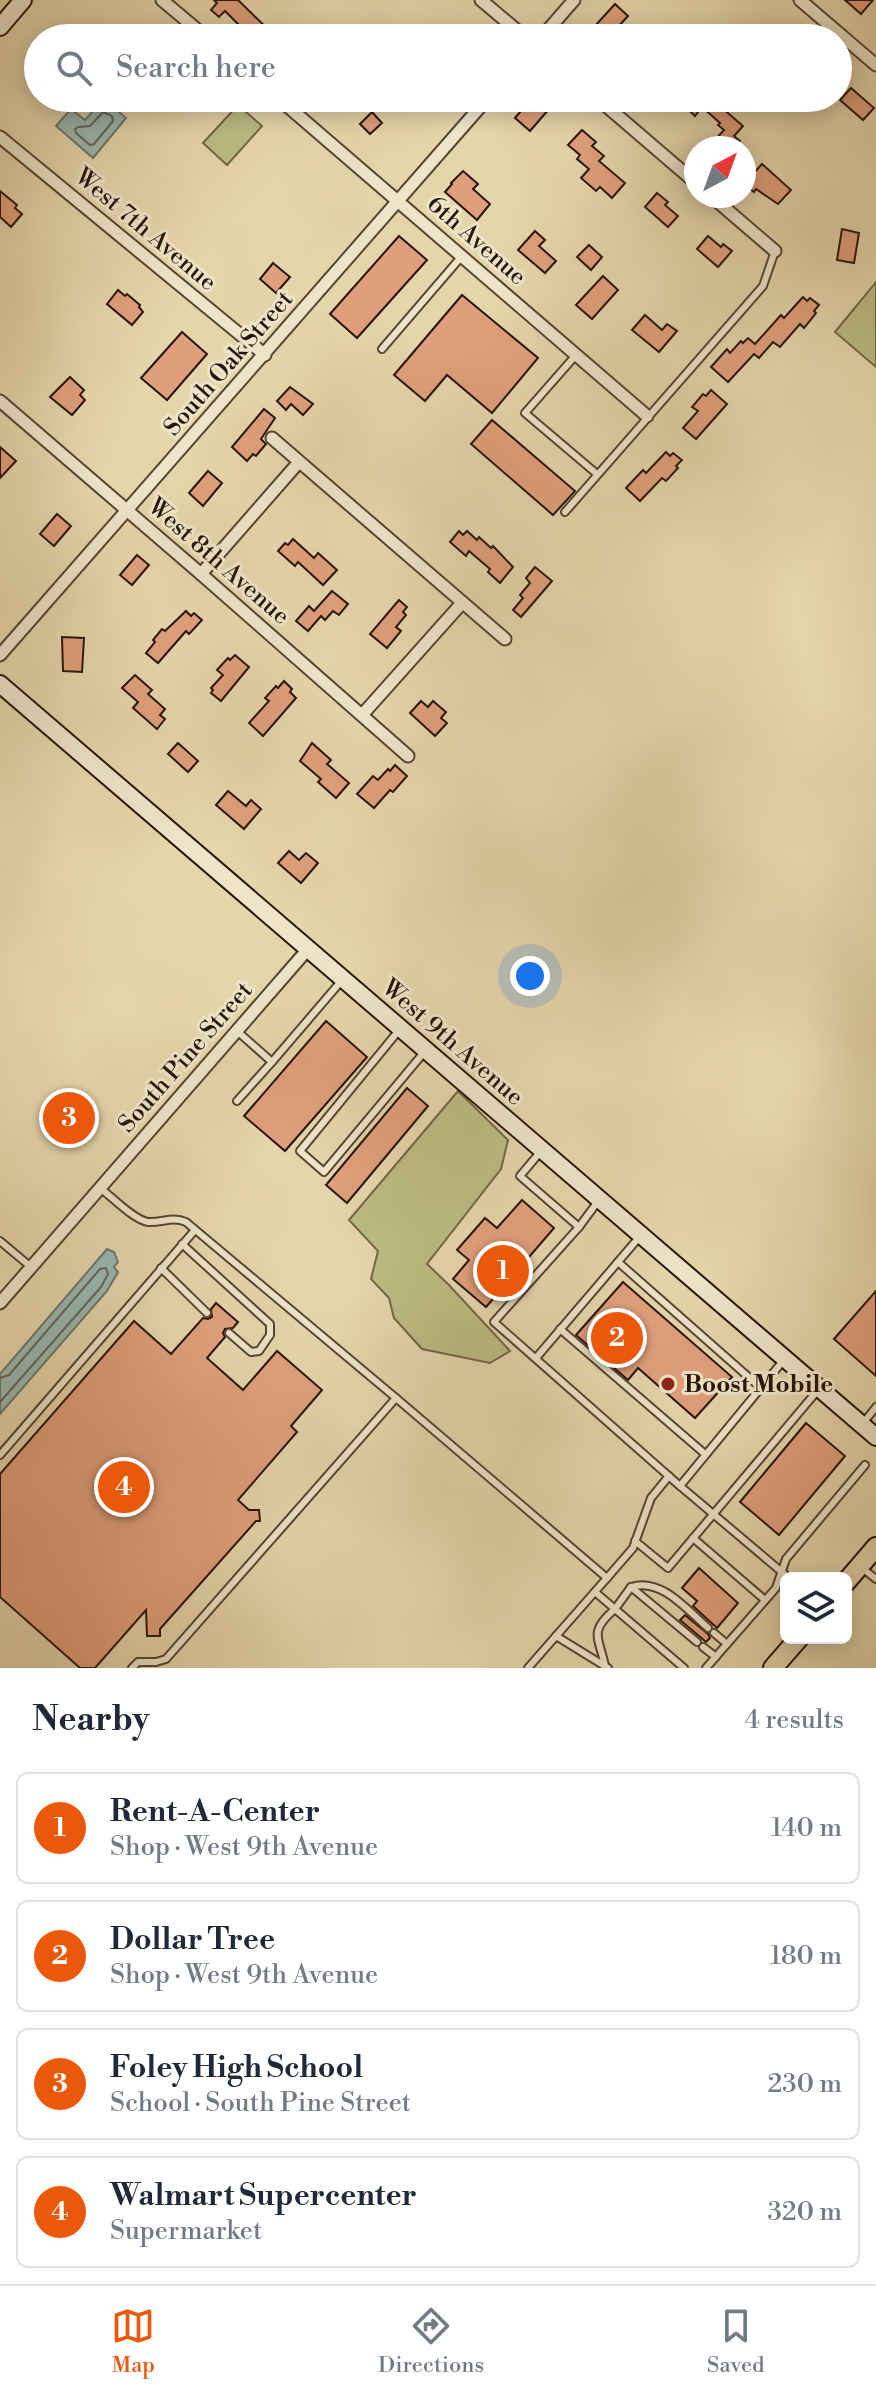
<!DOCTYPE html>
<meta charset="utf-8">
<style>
:root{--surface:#fff;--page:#f2f2f3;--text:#1f2937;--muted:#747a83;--line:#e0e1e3;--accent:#ea580c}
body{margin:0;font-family:"Libre Bodoni",serif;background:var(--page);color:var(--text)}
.controls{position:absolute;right:24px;bottom:24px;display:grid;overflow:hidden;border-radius:12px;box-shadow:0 4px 20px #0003}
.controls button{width:72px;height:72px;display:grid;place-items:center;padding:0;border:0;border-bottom:2px solid var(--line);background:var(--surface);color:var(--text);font:40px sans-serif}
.compass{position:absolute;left:684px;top:136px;width:72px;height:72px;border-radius:50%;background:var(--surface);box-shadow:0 4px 20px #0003;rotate:41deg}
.you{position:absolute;left:530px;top:976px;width:28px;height:28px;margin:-20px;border:6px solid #fff;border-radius:50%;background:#1a73e8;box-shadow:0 0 0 12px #1a73e833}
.badge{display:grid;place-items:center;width:52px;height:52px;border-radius:50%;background:var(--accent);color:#fff;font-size:26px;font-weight:700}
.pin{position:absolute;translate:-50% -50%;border:4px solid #fff;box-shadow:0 2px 8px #0006}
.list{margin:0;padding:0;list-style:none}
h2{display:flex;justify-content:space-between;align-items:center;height:104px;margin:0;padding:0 32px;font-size:34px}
h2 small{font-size:26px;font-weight:400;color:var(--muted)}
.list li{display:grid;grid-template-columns:52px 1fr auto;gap:24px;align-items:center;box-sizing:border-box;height:112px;margin:0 16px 16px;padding:0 16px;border:2px solid var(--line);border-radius:12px}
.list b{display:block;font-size:30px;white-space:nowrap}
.list p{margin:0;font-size:26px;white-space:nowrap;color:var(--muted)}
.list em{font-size:26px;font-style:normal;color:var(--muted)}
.icon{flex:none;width:44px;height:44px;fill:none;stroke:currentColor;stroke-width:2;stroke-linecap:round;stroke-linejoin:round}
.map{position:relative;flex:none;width:876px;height:1668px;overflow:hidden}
.search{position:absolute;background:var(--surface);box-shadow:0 4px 20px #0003;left:24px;right:24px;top:24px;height:88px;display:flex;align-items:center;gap:20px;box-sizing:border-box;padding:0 28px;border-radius:44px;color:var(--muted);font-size:30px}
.sheet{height:616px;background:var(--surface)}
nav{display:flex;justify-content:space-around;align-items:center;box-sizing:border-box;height:112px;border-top:2px solid var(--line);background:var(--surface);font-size:22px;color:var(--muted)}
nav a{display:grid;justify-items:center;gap:4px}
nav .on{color:var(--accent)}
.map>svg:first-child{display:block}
.green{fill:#bcbb84;stroke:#726846;stroke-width:2}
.water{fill:#98b7b1;stroke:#6b766e;stroke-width:2}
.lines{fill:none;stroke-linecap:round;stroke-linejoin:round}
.shore{stroke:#60665d;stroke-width:2}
.building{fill:#e09f7c;stroke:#271509;stroke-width:2}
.lane-casing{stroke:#564532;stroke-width:10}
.street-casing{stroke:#564532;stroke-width:15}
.secondary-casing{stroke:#271509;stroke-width:20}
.primary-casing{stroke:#271509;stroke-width:22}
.lane{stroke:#eee4c8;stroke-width:6}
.street{stroke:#eee4c8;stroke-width:11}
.secondary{stroke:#eee4c8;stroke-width:16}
.primary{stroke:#e5d5ab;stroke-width:18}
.poi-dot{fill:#8f2418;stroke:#eee4c8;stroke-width:3}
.labels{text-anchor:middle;stroke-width:6;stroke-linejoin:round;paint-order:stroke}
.street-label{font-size:24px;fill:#271509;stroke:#eee4c8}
.poi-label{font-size:24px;font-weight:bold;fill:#271509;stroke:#eee4c8;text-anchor:start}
</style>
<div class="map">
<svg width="876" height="1668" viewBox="0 0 876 1668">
<rect width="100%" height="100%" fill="#e5d5ab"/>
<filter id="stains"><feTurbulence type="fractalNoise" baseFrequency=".0025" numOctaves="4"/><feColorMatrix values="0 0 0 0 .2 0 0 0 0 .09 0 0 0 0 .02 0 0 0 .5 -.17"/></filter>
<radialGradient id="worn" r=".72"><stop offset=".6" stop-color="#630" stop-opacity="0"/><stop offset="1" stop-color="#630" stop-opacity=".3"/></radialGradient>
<g class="green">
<path d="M 238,105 L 262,126 L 227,165 L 203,143 Z"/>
<path d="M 876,282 L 876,367 L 835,332 Z"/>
<path d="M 458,1091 L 508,1140 L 501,1169 L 427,1264 L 448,1284 L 510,1351 L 490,1363 L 422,1349 L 394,1318 L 389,1298 L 371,1279 L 378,1251 L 349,1220 Z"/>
</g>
<g class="water">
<path d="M 104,99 L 126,118 L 93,158 L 56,126 L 71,109 L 85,120 Z"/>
<path d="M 107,1249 L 114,1252 L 118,1262 L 114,1267 L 118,1272 L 107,1291 L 0,1414 L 0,1374 Z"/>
</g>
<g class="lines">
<g class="shore">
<path d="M 103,112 L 112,116 L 113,121 L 94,144 L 90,145 L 76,133 L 75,129 L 78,127 L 90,126 Z"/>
<path d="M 0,1378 L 9,1375 L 100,1269 L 106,1268 L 108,1274 L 101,1287 L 0,1402"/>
</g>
</g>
<g class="building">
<path d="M 214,0 L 238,0 L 277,38 L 252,38 L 225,11 L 219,17 L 211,10 L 217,3 Z"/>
<path d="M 845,0 L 873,0 L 861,14 Z"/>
<path d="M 615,4 L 628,16 L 608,38 L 584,38 Z"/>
<path d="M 851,88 L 874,108 L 863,120 L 840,100 Z"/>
<path d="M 532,98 L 536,98 L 549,109 L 530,131 L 515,118 Z"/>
<path d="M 688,98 L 731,98 L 722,108 L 743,126 L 734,136 L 740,141 L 733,148 L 725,148 L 715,140 L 724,130 L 718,125 L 720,123 L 702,107 L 695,116 L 682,104 Z"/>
<path d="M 372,112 L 382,123 L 370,134 L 360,124 Z"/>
<path d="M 582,130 L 596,142 L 592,146 L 604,156 L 599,161 L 625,183 L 612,198 L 600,187 L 596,191 L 581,178 L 589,169 L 577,159 L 580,155 L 568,145 Z"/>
<path d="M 762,164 L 791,190 L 778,204 L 756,189 L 754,192 L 744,184 Z"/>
<path d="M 463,171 L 478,184 L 473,189 L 490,204 L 477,220 L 445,192 L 452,184 L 451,183 Z"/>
<path d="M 0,191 L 17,205 L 15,208 L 22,214 L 11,227 L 0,217 Z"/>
<path d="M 657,193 L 668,202 L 665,205 L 678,216 L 668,227 L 645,207 Z"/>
<path d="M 842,229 L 859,233 L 854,263 L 837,260 Z"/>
<path d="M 535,231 L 545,240 L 539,246 L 556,261 L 545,273 L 518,250 Z"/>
<path d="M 399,236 L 427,260 L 357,338 L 330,314 Z"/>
<path d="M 708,236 L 721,247 L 723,244 L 732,251 L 718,267 L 697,249 Z"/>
<path d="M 589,245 L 602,257 L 591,270 L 577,257 Z"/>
<path d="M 273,263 L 290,277 L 276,293 L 260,279 Z"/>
<path d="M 603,276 L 618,290 L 592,319 L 576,305 Z"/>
<path d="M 118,290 L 125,296 L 127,294 L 140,305 L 139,307 L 143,312 L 132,325 L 107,304 Z"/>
<path d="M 462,295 L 538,358 L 492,413 L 447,375 L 425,401 L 394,375 Z"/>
<path d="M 803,297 L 807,301 L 810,298 L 819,305 L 814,311 L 816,313 L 804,328 L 800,324 L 780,347 L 773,342 L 759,358 L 754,354 L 728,382 L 711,367 L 727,349 L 730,353 L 741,341 L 743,343 L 748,338 L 755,344 L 781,315 L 784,318 Z"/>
<path d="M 645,315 L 662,330 L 667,324 L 677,331 L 659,352 L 632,330 Z"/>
<path d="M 182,332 L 207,354 L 167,400 L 141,378 Z"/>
<path d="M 70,377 L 84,390 L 80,395 L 85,400 L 72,415 L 50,397 Z"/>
<path d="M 290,387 L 313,404 L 303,415 L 291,404 L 286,410 L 277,401 Z"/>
<path d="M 711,390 L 727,404 L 696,439 L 683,428 L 698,411 L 692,407 L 703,394 L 706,396 Z"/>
<path d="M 264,409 L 275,418 L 261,439 L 266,444 L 256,456 L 253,454 L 247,461 L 232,447 Z"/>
<path d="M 492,420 L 575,491 L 553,515 L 471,444 Z"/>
<path d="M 0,447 L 16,461 L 0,478 Z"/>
<path d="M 666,452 L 670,456 L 673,453 L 682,460 L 676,466 L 678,468 L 666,481 L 662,478 L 640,501 L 626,488 L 643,470 L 646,473 Z"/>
<path d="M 208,471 L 222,483 L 203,506 L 189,493 Z"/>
<path d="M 57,514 L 71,526 L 54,546 L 40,534 Z"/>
<path d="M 459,531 L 463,535 L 467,531 L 477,540 L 479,537 L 491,548 L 493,546 L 513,567 L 500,583 L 488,572 L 490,569 L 469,551 L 466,556 L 450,542 Z"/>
<path d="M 293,539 L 314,558 L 318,553 L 337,570 L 323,585 L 298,562 L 295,566 L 278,551 L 285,543 L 288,545 Z"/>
<path d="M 137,555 L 149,565 L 132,585 L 120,575 Z"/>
<path d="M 535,567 L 552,581 L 521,617 L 513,610 L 523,598 L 520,595 L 530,583 L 526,578 Z"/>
<path d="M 332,591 L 348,604 L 339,615 L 333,611 L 325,620 L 321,616 L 308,631 L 296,621 L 309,606 L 314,611 Z"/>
<path d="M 399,600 L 407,607 L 403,612 L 406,615 L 396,627 L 401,631 L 387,648 L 370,634 Z"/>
<path d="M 186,611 L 191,616 L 194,613 L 202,620 L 189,634 L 186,631 L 158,663 L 146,653 L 155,642 L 153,640 L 162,629 L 165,631 Z"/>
<path d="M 62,637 L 84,638 L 82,672 L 63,671 Z"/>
<path d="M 235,655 L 249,667 L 221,701 L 211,693 L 213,690 L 211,688 L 223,675 L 217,670 L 228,658 L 230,660 Z"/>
<path d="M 135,675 L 152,690 L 148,694 L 165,709 L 160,715 L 165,719 L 157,729 L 133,708 L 138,702 L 122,688 Z"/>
<path d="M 284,681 L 292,689 L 290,692 L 296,698 L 263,736 L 249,723 L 269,701 L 265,698 L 276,686 L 278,688 Z"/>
<path d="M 421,701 L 428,707 L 433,701 L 446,712 L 441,718 L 447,723 L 435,736 L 410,713 Z"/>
<path d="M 178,743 L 198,761 L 188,772 L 168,754 Z"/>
<path d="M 312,743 L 331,760 L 327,764 L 349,783 L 336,798 L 318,782 L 321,779 L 300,761 Z"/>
<path d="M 395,765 L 407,776 L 393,792 L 390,790 L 374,808 L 357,794 L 373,776 L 378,780 L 388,769 L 390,771 Z"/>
<path d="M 228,791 L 246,806 L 251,800 L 261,809 L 244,829 L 216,805 Z"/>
<path d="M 289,851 L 299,860 L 306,853 L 318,863 L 301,883 L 278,863 Z"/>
<path d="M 326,1021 L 367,1057 L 285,1151 L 244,1116 Z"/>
<path d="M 407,1088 L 428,1106 L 347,1203 L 326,1185 Z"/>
<path d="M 522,1200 L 554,1228 L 486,1307 L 453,1279 L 469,1260 L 457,1250 L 485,1218 L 497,1228 Z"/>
<path d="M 623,1282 L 732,1377 L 695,1418 L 638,1368 L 628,1380 L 576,1335 Z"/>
<path d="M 876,1291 L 876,1376 L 834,1339 Z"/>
<path d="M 216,1303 L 238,1322 L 233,1328 L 225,1329 L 223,1333 L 225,1337 L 207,1358 L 243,1390 L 277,1351 L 322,1390 L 291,1426 L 297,1432 L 238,1500 L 249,1510 L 259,1510 L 260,1521 L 256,1521 L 160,1629 L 160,1636 L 147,1636 L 146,1610 L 95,1668 L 80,1668 L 0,1597 L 0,1474 L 134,1321 L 171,1354 L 203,1318 L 208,1319 L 212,1317 L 211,1309 Z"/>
<path d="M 806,1423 L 845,1456 L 779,1535 L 740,1502 Z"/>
<path d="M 699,1568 L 738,1603 L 717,1628 L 693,1606 L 697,1601 L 682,1588 Z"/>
<path d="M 685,1615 L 708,1634 L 710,1638 L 706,1642 L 680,1620 Z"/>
</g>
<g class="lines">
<g class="lane-casing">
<g id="lane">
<path d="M 382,349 L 462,256"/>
<path d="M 576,355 L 525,413 L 597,474"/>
<path d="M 565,512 L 763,286 L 775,251"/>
<path d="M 400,1029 L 300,1151 L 324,1172 L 426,1050"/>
<path d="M 237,1031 L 272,1062 L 343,979"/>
<path d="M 237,1101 L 272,1062"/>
<path d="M 542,1150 L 520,1176 L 579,1227"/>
<path d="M 100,1188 C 112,1197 134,1220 148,1222 C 162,1223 172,1216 186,1222 L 396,1398"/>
<path d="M 599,1200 L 579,1227 L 494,1322 L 680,1486"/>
<path d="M 0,1241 L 31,1267"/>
<path d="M 182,1244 L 270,1324 L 270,1335 L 259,1351 L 251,1352 L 229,1333"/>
<path d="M 618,1262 L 761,1388"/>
<path d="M 161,1268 L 207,1313"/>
<path d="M 560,1329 L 705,1454"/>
<path d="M 536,1358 L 641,1235"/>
<path d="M 783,1361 L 680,1486 L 789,1578"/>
<path d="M 864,1422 L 876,1407"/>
<path d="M 0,1455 L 195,1230"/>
<path d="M 693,1538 L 765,1600"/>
<path d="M 635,1541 L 668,1568 L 818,1390"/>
<path d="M 862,1568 L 876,1579"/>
<path d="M 607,1578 L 633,1548 L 651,1498 L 669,1476"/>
<path d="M 631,1587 C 661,1577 687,1610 708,1628"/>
<path d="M 595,1592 L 615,1609 L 631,1587 L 697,1642"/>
<path d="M 714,1633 L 727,1644"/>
<path d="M 703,1647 L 716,1657"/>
<path d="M 605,1666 C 599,1637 588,1632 615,1609 L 684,1668"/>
<path d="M 132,1668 L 138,1662 L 156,1662 L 166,1659 L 396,1398 L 607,1578 L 556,1636 L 608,1668"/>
<path d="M 528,1668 L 556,1636"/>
<path d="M 706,1668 L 776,1588 L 786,1559 L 865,1465"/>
</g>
</g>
<g class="street-casing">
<g id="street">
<path d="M 162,0 L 207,38"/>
<path d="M 481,0 L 526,38"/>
<path d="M 800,0 L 876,65"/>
<path d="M 541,38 L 574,0"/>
<path d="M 278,98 L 647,416"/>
<path d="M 597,98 L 696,183"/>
<path d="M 0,137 L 265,355"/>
<path d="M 711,196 L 775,251"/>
<path d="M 0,401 L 201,574 L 408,756"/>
<path d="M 272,438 L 505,639"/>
<path d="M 201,574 L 299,462"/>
<path d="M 0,655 L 488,98"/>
<path d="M 362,715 L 462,603"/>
<path d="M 0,1303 L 308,949"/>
</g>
</g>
<g class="secondary-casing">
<g id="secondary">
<path d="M 0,27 L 23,0"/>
<path d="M 0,684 L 876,1437"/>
</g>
</g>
<g class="primary-casing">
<g id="primary">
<path d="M 846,1582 L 876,1547"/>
<path d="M 773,1668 L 799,1638"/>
</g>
</g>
<use href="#lane" class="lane"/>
<use href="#street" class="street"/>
<use href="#secondary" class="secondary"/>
<use href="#primary" class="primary"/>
</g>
<circle class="poi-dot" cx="668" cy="1384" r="8"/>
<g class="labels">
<g class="street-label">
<text transform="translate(146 229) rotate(40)" y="8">West 7th Avenue</text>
<text transform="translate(477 240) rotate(41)" y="8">6th Avenue</text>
<text transform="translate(228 363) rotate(-49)" y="8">South Oak Street</text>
<text transform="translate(219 561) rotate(41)" y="8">West 8th Avenue</text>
<text transform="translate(453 1042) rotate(41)" y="8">West 9th Avenue</text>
<text transform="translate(185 1057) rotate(-49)" y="8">South Pine Street</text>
</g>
<g class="poi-label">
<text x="684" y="1392">Boost Mobile</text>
</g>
</g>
<rect width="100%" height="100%" filter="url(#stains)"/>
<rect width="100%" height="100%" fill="url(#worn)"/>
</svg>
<div class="controls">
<button><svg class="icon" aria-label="layers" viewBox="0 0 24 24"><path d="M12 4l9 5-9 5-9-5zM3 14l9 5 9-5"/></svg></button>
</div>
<svg class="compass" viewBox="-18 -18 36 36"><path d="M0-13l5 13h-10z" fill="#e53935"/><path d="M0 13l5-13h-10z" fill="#747a83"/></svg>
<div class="you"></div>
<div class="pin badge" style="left:503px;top:1271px">1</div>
<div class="pin badge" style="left:617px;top:1338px">2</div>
<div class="pin badge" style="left:69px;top:1118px">3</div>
<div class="pin badge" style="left:124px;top:1487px">4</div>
<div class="search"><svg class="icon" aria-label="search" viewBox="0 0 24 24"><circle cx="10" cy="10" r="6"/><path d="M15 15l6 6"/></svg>Search here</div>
</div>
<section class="sheet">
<h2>Nearby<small>4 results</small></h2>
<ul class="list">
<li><span class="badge">1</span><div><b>Rent-A-Center</b><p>Shop · West 9th Avenue</p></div><em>140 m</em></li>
<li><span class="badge">2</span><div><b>Dollar Tree</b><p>Shop · West 9th Avenue</p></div><em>180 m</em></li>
<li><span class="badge">3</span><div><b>Foley High School</b><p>School · South Pine Street</p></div><em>230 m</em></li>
<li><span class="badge">4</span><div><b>Walmart Supercenter</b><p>Supermarket</p></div><em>320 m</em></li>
</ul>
</section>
<nav>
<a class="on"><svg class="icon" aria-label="map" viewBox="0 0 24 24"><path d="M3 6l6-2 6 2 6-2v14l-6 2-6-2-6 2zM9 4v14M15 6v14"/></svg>Map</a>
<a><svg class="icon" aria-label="directions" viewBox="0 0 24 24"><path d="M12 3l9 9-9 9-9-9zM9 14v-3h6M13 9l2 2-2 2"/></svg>Directions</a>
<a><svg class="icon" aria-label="saved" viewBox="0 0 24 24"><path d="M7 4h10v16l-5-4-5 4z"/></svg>Saved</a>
</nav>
